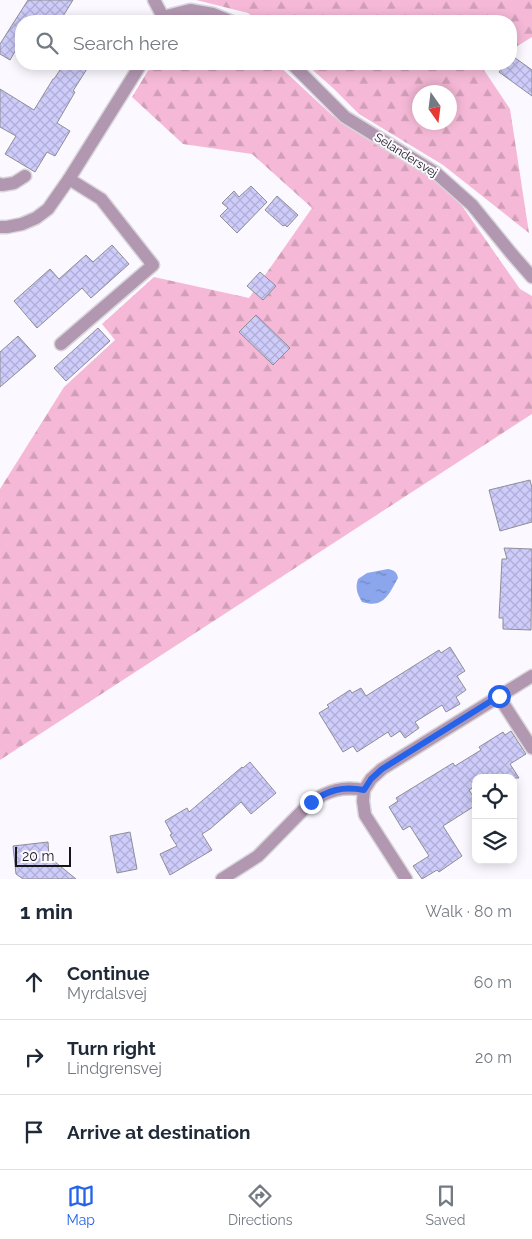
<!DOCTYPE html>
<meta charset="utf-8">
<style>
:root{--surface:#fff;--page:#f6f6f7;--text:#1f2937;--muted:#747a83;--line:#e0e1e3;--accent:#2563eb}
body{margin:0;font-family:Raleway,sans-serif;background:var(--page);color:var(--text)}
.controls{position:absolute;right:15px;bottom:15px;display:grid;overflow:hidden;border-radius:10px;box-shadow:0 2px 12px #0003}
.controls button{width:45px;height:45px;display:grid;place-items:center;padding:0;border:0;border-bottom:1px solid var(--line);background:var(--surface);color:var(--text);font:25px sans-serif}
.compass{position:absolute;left:412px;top:85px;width:45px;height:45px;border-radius:50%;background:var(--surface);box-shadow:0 2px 12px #0003;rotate:166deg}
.scale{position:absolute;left:15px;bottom:12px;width:56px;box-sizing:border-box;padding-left:5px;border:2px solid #181619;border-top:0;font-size:14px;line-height:18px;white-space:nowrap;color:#181619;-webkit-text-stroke:4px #fbf9ff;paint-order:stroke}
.stop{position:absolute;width:15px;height:15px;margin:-11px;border:4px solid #2563eb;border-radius:50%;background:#fff}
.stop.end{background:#2563eb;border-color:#fff;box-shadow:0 1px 5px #0008}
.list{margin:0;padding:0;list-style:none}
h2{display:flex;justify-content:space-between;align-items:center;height:65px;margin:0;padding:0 20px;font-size:21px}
h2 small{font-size:16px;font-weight:400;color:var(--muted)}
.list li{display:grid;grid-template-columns:32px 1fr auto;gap:15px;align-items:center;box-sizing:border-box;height:75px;padding:0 20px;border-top:1px solid var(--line)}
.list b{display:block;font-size:19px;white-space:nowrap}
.list p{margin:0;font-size:16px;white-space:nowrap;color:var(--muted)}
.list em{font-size:16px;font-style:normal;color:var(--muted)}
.icon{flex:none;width:28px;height:28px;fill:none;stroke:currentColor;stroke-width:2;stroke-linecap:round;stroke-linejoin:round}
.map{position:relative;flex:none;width:532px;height:879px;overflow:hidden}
.search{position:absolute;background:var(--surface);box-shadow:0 2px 12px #0003;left:15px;right:15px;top:15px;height:55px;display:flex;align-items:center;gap:12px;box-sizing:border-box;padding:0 18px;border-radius:20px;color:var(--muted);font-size:19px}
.sheet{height:290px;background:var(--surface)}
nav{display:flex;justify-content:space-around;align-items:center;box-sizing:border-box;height:70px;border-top:1px solid var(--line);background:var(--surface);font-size:14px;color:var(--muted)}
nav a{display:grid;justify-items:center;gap:2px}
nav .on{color:var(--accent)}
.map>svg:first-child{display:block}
.forest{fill:url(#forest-firs);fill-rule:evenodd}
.water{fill:url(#water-ripples)}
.building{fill:url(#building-cross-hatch);stroke:#8e8e95}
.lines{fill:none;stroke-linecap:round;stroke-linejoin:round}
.minor-casing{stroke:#d7d5da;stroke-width:15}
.minor{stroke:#b297b1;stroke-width:12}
.route{stroke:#2563eb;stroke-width:6}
.labels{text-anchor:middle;stroke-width:4;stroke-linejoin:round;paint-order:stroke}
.street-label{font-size:12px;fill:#181619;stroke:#fbf9ff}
</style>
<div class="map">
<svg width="532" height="879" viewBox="0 0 532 879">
<defs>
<pattern id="forest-firs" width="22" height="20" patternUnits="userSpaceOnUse" patternTransform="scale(1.25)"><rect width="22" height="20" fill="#f5b9d7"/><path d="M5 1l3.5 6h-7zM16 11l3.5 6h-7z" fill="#d19eb8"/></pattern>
<pattern id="water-ripples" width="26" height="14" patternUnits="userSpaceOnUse" patternTransform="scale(1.25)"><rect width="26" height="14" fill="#8ba6ec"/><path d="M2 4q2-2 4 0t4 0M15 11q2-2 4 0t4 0" fill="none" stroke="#7186be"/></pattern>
<pattern id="building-cross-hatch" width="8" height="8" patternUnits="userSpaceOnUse" patternTransform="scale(1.25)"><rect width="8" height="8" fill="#ceccfa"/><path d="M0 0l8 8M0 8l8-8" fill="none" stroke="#b0aed6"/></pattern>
</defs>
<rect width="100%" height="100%" fill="#fbf9ff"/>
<g class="forest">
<path d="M 196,0 L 532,0 L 532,37 L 511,50 L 511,21 L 258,21 L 248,13 Z"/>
<path d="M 152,64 L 277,64 L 333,116 L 402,158 L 434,180 L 460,203 L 520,289 L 532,296 L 532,414 L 0,760 L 0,489 L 64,387 L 115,340 L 102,324 L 154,277 L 249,298 L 312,208 L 252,154 L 183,144 L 132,97 Z"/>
<path d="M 306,64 L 487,64 L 482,67 L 510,109 L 529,233 L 443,165 L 359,114 L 334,89 ZM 450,92 L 450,122 L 420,122 L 420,92 Z"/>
</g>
<path class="water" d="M 388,569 C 394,570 397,572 398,578 C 389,594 384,609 362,602 C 357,593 355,588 358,579 L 367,573 Z"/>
<g class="building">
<path d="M 28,0 L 73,0 L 60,21 L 21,21 L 21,41 L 10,60 L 0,54 L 0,44 Z"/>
<path d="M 511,55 L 532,70 L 532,96 L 499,72 L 505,64 L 511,64 Z"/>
<path d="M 64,64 L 90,64 L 73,91 L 75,92 L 57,123 L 70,131 L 55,156 L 47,152 L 35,172 L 5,154 L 16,136 L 0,127 L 0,89 L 34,110 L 53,79 L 54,79 Z"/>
<path d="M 251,186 L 267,202 L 237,233 L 220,216 L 228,208 L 222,203 L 234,191 L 239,197 Z"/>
<path d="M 277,196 L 298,215 L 287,227 L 285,225 L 283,226 L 265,210 Z"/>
<path d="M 112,245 L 129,264 L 91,298 L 82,288 L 37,328 L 14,301 L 50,269 L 59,279 L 86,255 L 93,262 Z"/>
<path d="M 260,272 L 276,286 L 263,300 L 247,286 Z"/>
<path d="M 256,315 L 290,348 L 273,365 L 239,332 Z"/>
<path d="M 98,328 L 110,341 L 66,381 L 54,368 Z"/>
<path d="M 18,336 L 36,356 L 0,387 L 0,352 Z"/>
<path d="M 530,480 L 532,488 L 532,522 L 500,531 L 489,490 Z"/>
<path d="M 504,548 L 532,549 L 531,630 L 503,629 L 503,618 L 499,618 L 502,559 L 507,559 Z"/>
<path d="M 450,647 L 465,671 L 457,676 L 466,690 L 456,697 L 460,704 L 446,712 L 442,705 L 415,722 L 419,728 L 405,738 L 400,731 L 391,737 L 388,732 L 357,752 L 353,746 L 343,752 L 319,713 L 329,707 L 327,705 L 350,690 L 352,693 L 361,688 L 366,696 L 439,650 L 441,653 Z"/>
<path d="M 511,731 L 526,754 L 510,764 L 519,778 L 476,778 L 476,786 L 469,790 L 476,801 L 476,805 L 443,826 L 462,856 L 439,872 L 437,870 L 422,879 L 413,866 L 429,856 L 410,826 L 403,830 L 389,807 L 398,801 L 396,798 L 453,763 L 455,766 L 481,750 L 479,747 L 503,732 L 505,735 Z"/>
<path d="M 250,762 L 276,793 L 251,814 L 241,802 L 210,829 L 202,834 L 212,850 L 170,875 L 160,854 L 177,846 L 170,835 L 172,834 L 165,821 L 187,808 L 189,812 L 242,767 L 243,768 Z"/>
<path d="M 130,832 L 137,869 L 117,873 L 110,836 Z"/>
<path d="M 48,842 L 49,857 L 76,879 L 23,879 L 16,874 L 13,846 Z"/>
</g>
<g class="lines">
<g class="minor-casing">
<g id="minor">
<path d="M 154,0 L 163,17 L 162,21"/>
<path d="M 163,17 L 190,10 L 213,14 L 230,21"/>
<path d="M 292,64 L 345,117 L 436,173 L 472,205 L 511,253 L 532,277"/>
<path d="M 0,184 L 2,185 L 14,183 L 25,176"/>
<path d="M 0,227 L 7,227 L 22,224 L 36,218 L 48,209 L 69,179 L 141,64"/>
<path d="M 61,344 L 153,265 L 101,199 L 69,179"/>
<path d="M 499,697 L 532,748"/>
<path d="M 222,879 L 258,856 L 311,802 C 329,790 343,786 364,790"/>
<path d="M 406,879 L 365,815 L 363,801 L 364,790 L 371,779 L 382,769 L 532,676"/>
</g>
</g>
<use href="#minor" class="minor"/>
</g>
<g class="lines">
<path class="route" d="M 311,802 C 329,790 342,786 364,790 L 371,779 L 382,769 L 499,696"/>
</g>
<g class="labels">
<g class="street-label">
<text transform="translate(406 155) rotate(32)" y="4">Selandersvej</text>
</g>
</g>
</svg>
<div class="controls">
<button><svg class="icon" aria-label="locate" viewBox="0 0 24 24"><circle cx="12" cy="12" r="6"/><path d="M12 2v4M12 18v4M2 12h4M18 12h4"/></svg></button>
<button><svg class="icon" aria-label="layers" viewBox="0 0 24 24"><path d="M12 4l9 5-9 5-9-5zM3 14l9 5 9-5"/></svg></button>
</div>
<svg class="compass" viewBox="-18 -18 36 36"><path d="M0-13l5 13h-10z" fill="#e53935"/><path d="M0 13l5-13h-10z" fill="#747a83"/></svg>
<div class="scale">20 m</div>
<div class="stop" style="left:499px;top:696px"></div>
<div class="stop end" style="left:311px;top:802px"></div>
<div class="search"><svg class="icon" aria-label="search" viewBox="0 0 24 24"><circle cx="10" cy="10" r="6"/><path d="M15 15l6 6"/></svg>Search here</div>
</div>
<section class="sheet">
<h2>1 min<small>Walk · 80 m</small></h2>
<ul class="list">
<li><svg class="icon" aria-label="ahead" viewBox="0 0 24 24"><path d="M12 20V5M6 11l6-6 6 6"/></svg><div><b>Continue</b><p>Myrdalsvej</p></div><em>60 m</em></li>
<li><svg class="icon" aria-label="right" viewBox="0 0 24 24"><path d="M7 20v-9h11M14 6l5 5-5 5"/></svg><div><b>Turn right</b><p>Lindgrensvej</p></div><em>20 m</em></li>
<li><svg class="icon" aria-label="arrive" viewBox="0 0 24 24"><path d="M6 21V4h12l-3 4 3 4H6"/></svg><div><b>Arrive at destination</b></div></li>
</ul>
</section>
<nav>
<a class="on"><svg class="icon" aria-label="map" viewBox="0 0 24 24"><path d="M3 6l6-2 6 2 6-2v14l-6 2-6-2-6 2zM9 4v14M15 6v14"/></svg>Map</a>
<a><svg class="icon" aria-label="directions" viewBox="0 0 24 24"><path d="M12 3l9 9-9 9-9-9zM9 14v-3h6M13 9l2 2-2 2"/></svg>Directions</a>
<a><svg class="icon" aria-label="saved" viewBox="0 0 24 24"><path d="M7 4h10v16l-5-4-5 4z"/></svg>Saved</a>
</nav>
